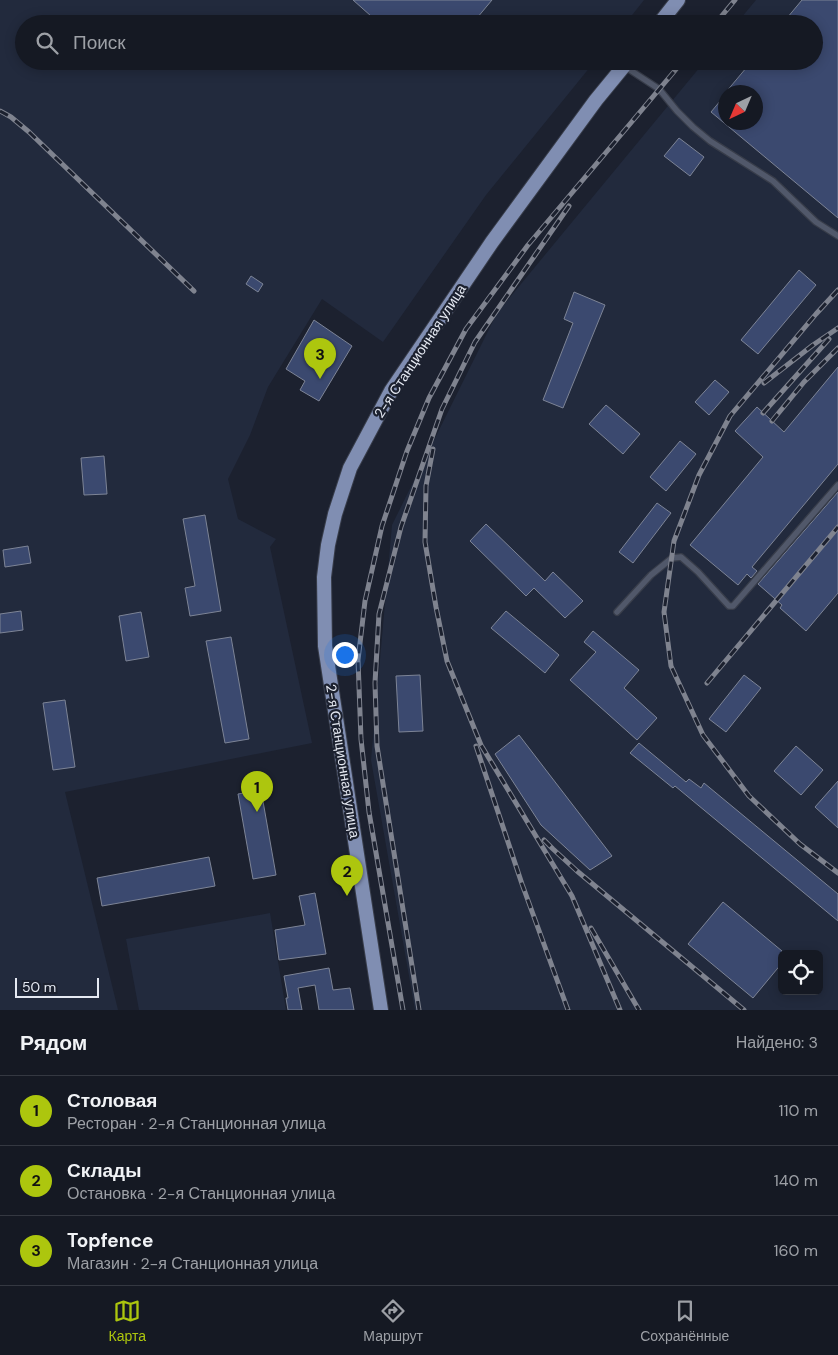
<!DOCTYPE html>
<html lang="ru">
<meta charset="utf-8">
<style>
:root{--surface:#151923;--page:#222630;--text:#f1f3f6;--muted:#9da0a6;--line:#343841;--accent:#adc60e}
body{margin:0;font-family:"DM Sans",sans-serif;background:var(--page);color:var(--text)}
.controls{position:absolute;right:15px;bottom:15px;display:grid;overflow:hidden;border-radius:8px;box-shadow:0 2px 12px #0003}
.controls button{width:45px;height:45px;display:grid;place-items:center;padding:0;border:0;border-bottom:1px solid var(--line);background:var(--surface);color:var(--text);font:25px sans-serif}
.compass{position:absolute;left:718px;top:85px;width:45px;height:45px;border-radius:50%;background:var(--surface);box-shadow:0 2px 12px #0003;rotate:224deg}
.scale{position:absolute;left:15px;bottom:12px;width:84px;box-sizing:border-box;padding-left:5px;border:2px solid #e5e9f2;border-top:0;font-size:14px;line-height:18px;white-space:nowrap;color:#e5e9f2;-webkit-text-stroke:4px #1c212f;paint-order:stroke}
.you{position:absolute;left:344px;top:654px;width:18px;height:18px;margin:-12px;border:4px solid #fff;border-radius:50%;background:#1a73e8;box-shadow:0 0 0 8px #1a73e833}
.badge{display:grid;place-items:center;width:32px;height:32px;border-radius:50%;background:var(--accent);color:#111;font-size:16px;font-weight:700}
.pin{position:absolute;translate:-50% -41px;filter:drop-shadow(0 1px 2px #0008)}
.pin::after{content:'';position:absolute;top:26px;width:18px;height:15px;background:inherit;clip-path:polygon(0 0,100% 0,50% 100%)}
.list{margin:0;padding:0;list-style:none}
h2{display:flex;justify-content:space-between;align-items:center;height:65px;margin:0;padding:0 20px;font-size:21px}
h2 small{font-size:16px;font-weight:400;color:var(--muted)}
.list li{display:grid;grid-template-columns:32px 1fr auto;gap:15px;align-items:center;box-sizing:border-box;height:70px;padding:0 20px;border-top:1px solid var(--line)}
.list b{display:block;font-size:19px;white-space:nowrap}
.list p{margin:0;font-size:16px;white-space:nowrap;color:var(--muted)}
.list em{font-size:16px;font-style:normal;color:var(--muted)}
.icon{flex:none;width:28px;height:28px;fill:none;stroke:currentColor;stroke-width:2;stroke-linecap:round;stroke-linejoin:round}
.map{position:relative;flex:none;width:838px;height:1010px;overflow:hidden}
.search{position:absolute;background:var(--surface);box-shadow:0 2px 12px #0003;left:15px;right:15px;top:15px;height:55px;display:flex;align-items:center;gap:12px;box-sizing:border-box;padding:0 18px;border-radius:28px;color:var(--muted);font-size:19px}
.sheet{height:275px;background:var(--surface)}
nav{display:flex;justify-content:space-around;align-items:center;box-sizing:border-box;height:70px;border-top:1px solid var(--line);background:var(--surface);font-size:14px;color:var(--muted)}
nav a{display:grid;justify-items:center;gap:2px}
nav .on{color:var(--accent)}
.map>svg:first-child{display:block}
.built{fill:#222a3d;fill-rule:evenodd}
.building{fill:#3b496f;stroke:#7d8496}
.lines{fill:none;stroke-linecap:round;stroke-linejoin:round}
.service-casing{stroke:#383d4a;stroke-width:8}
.primary-casing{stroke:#383d4a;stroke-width:16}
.service{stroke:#51586a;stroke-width:5.5}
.primary{stroke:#808eb2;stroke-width:14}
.rail-casing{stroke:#7f838f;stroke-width:5}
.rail{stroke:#1c212f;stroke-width:3;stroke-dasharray:9;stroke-linecap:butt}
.labels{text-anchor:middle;stroke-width:4.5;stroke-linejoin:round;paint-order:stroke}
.street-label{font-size:14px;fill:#e5e9f2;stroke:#1c212f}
</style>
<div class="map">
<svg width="838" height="1010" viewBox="0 0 838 1010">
<rect width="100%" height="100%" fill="#1c212f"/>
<g class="built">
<path d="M 0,0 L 644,0 L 625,24 L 24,24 L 24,61 L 595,61 L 486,195 L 383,342 L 322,299 L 268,387 L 250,435 L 228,479 L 238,519 L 276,539 L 270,547 L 312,743 L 65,792 L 118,1010 L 0,1010 Z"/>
<path d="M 756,0 L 838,0 L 838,1010 L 415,1010 L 371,760 L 392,525 L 497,313 L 705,61 L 814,61 L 814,24 L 736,24 ZM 726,92 L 756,92 L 756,122 L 726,122 ZM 782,954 L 819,954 L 819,991 L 782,991 Z"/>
<path d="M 270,913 L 286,1010 L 139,1010 L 126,939 Z"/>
</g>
<g class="building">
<path d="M 353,0 L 492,0 L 472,24 L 380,24 Z"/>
<path d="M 802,0 L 838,0 L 838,218 L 711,112 L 726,94 L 726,122 L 756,122 L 756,92 L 726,92 L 752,61 L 814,61 L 814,24 L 782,24 Z"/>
<path d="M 679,138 L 704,157 L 690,176 L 664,156 Z"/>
<path d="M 799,270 L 816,285 L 758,354 L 741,340 Z"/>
<path d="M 251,276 L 263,284 L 258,292 L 246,284 Z"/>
<path d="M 574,292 L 605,305 L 563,408 L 543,400 L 573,323 L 564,319 Z"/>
<path d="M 314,320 L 352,346 L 319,401 L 300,390 L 305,381 L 286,369 Z"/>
<path d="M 838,367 L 838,464 L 752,567 L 757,571 L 751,578 L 747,574 L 738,585 L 690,545 L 763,457 L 735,431 L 757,407 L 784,432 Z"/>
<path d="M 715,380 L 729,392 L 709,415 L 695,402 Z"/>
<path d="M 606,405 L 640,434 L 623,454 L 589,424 Z"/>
<path d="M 680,441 L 696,454 L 666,491 L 650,477 Z"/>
<path d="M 104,456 L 107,494 L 84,495 L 81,458 Z"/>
<path d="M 838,492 L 838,593 L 806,631 L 780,608 L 782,605 L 758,584 Z"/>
<path d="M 657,503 L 671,513 L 633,563 L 619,552 Z"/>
<path d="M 205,515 L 221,611 L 190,616 L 185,588 L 195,586 L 183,519 Z"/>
<path d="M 486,524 L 545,581 L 553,572 L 583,601 L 565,618 L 534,588 L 526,596 L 470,541 Z"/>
<path d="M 28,546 L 31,563 L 5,567 L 3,550 Z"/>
<path d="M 21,611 L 23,630 L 0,633 L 0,614 Z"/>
<path d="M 506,611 L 559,655 L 545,673 L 491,628 Z"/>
<path d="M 141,612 L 149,657 L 126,661 L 119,616 Z"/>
<path d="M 593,631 L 639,670 L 624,688 L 657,718 L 637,740 L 570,680 L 596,652 L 584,642 Z"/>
<path d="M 231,637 L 249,739 L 225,743 L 206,641 Z"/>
<path d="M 420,675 L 423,731 L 399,732 L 396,676 Z"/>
<path d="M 744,675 L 761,688 L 726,732 L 709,719 Z"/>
<path d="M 65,700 L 75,767 L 53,770 L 43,703 Z"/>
<path d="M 519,735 L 612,856 L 590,870 L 541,825 L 495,754 Z"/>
<path d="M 639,743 L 686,782 L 689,779 L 701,788 L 704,783 L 838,894 L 838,921 L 675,786 L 673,788 L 630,753 Z"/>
<path d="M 796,746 L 823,770 L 801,795 L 774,771 Z"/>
<path d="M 838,781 L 838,828 L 815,807 Z"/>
<path d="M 261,790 L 276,875 L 253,879 L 238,794 Z"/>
<path d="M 209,857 L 215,886 L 102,906 L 97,878 Z"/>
<path d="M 315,893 L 326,954 L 279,960 L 275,930 L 305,925 L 299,896 Z"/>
<path d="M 723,902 L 782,951 L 782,963 L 753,998 L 688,944 Z"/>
<path d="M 329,968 L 333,990 L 350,988 L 354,1010 L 319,1010 L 315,985 L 298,988 L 302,1010 L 288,1010 L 286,998 L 288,998 L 284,976 Z"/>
</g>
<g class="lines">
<g class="service-casing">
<g id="service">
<path d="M 624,66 L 659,89 L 677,111 L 693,127 L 710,141 L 773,181 L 816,222 L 838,236"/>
<path d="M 617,612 L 651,575 L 672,558 L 681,557 L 698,572 L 729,606 L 733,606 L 838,485"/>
</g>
</g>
<g class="primary-casing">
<g id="primary">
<path d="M 659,24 L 678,0"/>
<path d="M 381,1010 L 325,646 L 324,577 L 328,545 L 335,514 L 350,468 L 391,391 L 492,242 L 596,100 L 628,61"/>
</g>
</g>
<use href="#service" class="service"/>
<use href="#primary" class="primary"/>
<g class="rail-casing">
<g id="rail">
<path d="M 715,24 L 735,0"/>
<path d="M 0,111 L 11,117 L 29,132 L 194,291"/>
<path d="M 838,290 L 816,314 L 730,416 L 699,475 L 674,541 L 664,612 L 671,666 L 703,735 L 749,796 L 800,844 L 838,873"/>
<path d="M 764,383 L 813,345 L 838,328"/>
<path d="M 763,413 L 829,339"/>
<path d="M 772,421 L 804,382 L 838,348"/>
<path d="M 433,449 L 426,486 L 425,542 L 436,607 L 447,661 L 481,745 L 572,896 L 620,1010"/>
<path d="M 707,683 L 838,527"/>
<path d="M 476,746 L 522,884 L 568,1010"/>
<path d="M 544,840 L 553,849 L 577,871 L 744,1010"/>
<path d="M 591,928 L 639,1010"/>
<path d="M 403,1010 L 369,812 L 361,739 L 358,660 L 365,601 L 382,526 L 407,451 L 429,398 L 466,329 L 528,245 L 683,61"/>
<path d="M 419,1010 L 377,746 L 375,683 L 379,614 L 401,527 L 442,409 L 475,342 L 569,206"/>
</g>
</g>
<use href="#rail" class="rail"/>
</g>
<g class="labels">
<g class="street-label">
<text transform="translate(420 351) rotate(-57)" y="5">2-я Станционная улица</text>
<text transform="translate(343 761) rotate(81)" y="5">2-я Станционная улица</text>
</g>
</g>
</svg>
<div class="controls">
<button><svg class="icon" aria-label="locate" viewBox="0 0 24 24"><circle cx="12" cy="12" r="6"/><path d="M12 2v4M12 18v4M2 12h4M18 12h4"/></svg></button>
</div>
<svg class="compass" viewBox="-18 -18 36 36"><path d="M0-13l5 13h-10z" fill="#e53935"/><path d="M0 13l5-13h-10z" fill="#9da0a6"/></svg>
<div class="scale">50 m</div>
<div class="you"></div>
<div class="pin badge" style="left:257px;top:812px">1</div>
<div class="pin badge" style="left:347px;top:896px">2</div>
<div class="pin badge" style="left:320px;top:379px">3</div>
<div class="search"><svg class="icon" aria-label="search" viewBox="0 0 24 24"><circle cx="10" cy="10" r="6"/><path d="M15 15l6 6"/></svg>Поиск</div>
</div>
<section class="sheet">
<h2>Рядом<small>Найдено: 3</small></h2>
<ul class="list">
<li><span class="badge">1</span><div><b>Столовая</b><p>Ресторан · 2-я Станционная улица</p></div><em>110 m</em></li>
<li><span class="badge">2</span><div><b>Склады</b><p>Остановка · 2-я Станционная улица</p></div><em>140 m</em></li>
<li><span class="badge">3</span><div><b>Topfence</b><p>Магазин · 2-я Станционная улица</p></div><em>160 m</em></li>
</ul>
</section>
<nav>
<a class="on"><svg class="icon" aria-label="map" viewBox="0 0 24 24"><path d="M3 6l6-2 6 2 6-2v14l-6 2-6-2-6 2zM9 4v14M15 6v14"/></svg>Карта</a>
<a><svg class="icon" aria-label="directions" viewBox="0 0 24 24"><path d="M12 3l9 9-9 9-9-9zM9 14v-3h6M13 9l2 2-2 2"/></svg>Маршрут</a>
<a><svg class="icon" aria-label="saved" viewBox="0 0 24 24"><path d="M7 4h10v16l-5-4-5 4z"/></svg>Сохранённые</a>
</nav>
